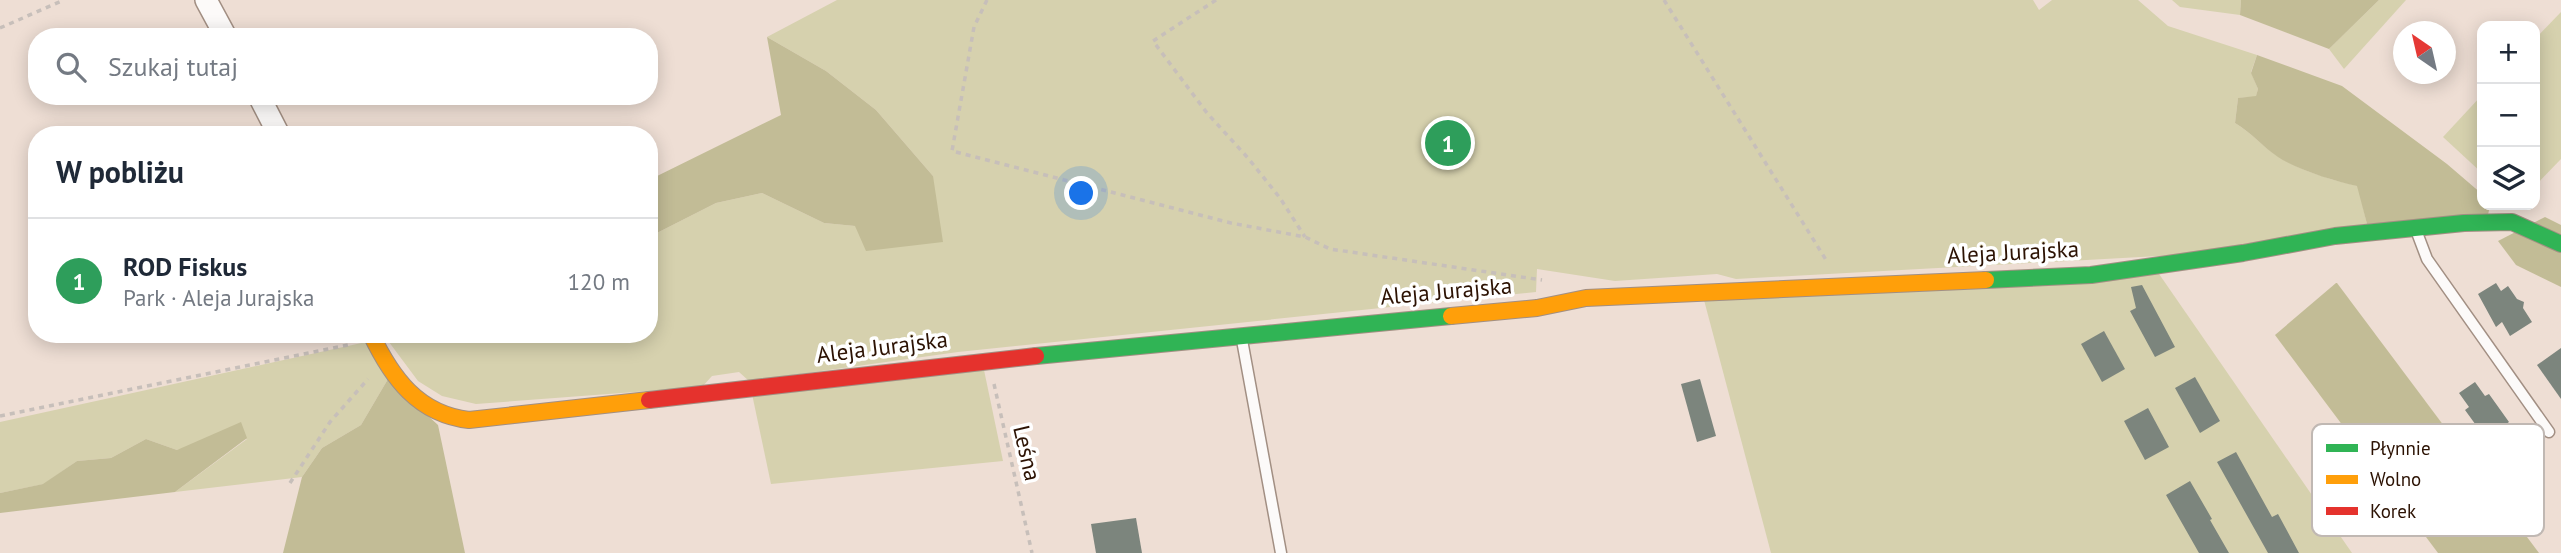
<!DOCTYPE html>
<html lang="pl">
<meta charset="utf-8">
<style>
:root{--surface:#fff;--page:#f2f2f3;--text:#1f2937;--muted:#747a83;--line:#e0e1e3;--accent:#db2777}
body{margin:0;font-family:"PT Sans",sans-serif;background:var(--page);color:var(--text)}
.controls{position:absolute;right:21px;top:21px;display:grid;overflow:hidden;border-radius:14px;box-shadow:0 4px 18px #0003}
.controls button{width:63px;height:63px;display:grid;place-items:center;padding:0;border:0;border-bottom:2px solid var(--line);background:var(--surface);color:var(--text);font:35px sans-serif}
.compass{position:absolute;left:2393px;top:21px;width:63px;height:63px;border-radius:50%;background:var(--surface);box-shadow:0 4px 18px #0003;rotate:326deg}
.you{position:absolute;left:1082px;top:194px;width:24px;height:24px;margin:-18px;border:5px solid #fff;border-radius:50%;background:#1a73e8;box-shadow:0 0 0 10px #1a73e833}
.badge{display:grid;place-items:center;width:46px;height:46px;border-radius:50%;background:var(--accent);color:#fff;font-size:23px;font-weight:700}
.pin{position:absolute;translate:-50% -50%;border:4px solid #fff;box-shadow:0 2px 7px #0006}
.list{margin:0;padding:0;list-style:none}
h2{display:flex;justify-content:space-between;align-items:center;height:91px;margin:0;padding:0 28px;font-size:30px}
h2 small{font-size:23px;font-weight:400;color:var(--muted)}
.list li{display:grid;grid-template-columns:46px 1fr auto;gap:21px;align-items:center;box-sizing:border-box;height:126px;padding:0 28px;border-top:2px solid var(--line)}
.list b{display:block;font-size:26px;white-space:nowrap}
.list p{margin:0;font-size:23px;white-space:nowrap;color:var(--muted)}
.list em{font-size:23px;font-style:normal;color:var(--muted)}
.icon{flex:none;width:38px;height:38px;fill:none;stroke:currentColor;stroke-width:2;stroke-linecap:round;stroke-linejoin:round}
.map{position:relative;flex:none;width:2561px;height:553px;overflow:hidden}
.search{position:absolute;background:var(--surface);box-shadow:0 4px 18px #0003;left:28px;top:28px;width:630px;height:77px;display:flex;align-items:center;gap:18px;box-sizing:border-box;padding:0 24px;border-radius:28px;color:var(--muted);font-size:26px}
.panel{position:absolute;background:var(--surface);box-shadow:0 4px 18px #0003;left:28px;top:126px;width:630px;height:217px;border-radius:28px}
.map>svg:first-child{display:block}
.green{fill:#d6d1ae}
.forest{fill:#c2bc96}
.building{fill:#7c857d}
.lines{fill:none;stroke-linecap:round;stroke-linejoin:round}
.lane-casing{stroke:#a28f83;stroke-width:13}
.street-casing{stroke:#a28f83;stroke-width:24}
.fast-casing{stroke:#a28f83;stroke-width:18}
.slow-casing{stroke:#a28f83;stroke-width:18}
.jam-casing{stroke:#a28f83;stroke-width:18}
.path{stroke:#c7bfba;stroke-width:3.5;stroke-dasharray:5 5;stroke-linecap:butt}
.lane{stroke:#fcfaf9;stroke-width:10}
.street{stroke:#fcfaf9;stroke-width:21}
.fast{stroke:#30b455;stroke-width:16}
.slow{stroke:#ff9f0a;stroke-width:16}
.jam{stroke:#e5322d;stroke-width:16}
.labels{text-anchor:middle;stroke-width:7;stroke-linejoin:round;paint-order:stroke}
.street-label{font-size:23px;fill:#2c1203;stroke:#fff}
.key{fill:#fff;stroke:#c0b8b3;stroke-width:2}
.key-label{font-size:19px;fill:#2c1203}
</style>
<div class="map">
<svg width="2561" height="553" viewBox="0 0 2561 553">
<rect width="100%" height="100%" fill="#eeded4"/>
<g class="green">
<path d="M 837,0 L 2033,0 L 2039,10 L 2052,0 L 2138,0 L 2168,26 L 2257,55 L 2251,72 L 2258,89 L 2256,97 L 2238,98 L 2235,123 C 2252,133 2263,147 2279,157 C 2298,170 2335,181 2358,186 L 2367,224 L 2177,255 L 1736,279 L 1717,274 L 1615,281 L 1537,269 L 1536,292 L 958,352 L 749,381 L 739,372 L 712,376 L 702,387 L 476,404 L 442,396 L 418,381 L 383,334 L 649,334 L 649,237 L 716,203 L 762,193 L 824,223 L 855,226 L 933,176 L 876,110 L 826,71 L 767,37 Z"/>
<path d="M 2172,0 L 2241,0 L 2240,15 L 2180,7 Z"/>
<path d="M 2379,0 L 2406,0 L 2344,69 L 2329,49 Z"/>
<path d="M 2561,12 L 2561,159 L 2535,186 L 2535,39 Z"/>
<path d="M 2482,95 L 2482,173 L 2443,137 Z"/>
<path d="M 2157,271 L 2352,553 L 1771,553 L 1704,300 Z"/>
<path d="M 366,342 L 388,379 L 361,425 L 322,448 L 302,477 L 175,492 L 247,439 L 177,450 L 146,439 L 111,458 L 77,461 L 44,484 L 0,493 L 0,422 Z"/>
<path d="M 984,370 L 1003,461 L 771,484 L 752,394 Z"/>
</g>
<g class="forest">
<path d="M 2241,0 L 2379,0 L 2329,49 L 2240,15 Z"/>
<path d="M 767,37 L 826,71 L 876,110 L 933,176 L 943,242 L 866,251 L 855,226 L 824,223 L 762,193 L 716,203 L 649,237 L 649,180 L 781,115 Z"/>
<path d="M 2257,55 L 2342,86 L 2447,164 L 2482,194 L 2482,205 L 2490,205 L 2488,215 L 2367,224 L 2357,186 C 2335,181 2298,170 2278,157 C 2263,147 2252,133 2235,123 L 2238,98 L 2256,96 L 2258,89 L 2251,73 Z"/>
<path d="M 2545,217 L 2561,225 L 2561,287 L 2516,265 L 2498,241 Z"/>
<path d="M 2336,283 L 2337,283 L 2539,553 L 2438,553 L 2275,335 Z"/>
<path d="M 388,379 L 438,425 L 465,553 L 283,553 L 302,477 L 322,448 L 361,425 Z"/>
<path d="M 241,422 L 247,438 L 175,492 L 0,513 L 0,493 L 43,484 L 77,461 L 111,458 L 146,439 L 177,450 Z"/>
</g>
<g class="building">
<path d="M 2496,283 L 2501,291 L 2508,286 L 2517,299 L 2524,302 L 2523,308 L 2532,322 L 2510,336 L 2502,322 L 2496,327 L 2478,294 Z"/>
<path d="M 2142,285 L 2175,347 L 2155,357 L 2130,311 L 2136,308 L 2131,287 Z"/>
<path d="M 2104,331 L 2125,369 L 2102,382 L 2081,344 Z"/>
<path d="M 2561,348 L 2561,399 L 2537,365 Z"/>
<path d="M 2195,377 L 2220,421 L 2200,433 L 2175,388 Z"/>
<path d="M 1700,379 L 1716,436 L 1697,442 L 1681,384 Z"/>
<path d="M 2475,382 L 2485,396 L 2489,394 L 2509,422 L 2501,428 L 2499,443 L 2486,439 L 2465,410 L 2469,407 L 2459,393 Z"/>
<path d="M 2148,408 L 2169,447 L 2145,460 L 2124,421 Z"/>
<path d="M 2236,452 L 2272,517 L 2278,514 L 2299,553 L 2268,553 L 2217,462 Z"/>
<path d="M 2190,481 L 2212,519 L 2210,520 L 2229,553 L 2199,553 L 2166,495 Z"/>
<path d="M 1136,518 L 1142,553 L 1096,553 L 1091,524 Z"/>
</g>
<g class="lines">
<g class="lane-casing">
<g id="lane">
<path d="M 2416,230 L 2427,259 L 2549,432"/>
<path d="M 1242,340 L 1281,553"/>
</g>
</g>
<g class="street-casing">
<g id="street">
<path d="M 206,0 L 226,37"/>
<path d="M 259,96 L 279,135"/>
</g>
</g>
<g class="fast-casing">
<g id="fast">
<path d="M 1986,280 L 2091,275 L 2243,253 L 2335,236 L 2464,223 L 2512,222 L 2561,244"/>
<path d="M 1036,356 L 1451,316"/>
</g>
</g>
<g class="slow-casing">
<g id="slow">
<path d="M 1451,316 L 1537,308 L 1586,298 L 1986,280"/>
<path d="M 371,334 C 392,378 418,414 469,420 L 649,400"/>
</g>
</g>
<g class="jam-casing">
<path id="jam" d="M 649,400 L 1036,356"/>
</g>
<g class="path">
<path d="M 987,0 L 974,27 L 952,151 L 1231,223 L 1305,237 L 1330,249 L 1542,280"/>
<path d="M 1216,0 L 1153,41 L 1207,113 L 1248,158 L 1280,198 L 1305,237"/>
<path d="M 1664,0 L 1828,263"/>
<path d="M 0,28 L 64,0"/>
<path d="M 994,384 L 1032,553"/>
<path d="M 0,416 L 348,345"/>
<path d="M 290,483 L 330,422 L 368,379"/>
</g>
<use href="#lane" class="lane"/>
<use href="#street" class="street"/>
<use href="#fast" class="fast"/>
<use href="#slow" class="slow"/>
<use href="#jam" class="jam"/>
</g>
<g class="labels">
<g class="street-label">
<text transform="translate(2013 252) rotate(-3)" y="8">Aleja Jurajska</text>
<text transform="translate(1446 291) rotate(-5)" y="8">Aleja Jurajska</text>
<text transform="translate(882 347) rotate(-7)" y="8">Aleja Jurajska</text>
<text transform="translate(1027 453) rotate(77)" y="8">Leśna</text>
</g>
</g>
<rect x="2312" y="424" width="232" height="112" rx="10" class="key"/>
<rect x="2326" y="444" width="32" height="8" fill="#30b455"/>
<rect x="2326" y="475" width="32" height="9" fill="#ff9f0a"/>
<rect x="2326" y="507" width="32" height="8" fill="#e5322d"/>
<g class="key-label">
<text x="2370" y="455">Płynnie</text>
<text x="2370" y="486">Wolno</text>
<text x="2370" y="518">Korek</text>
</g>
</svg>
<div class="controls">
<button>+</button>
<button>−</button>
<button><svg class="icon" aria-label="layers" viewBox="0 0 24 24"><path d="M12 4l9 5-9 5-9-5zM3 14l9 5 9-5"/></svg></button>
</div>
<svg class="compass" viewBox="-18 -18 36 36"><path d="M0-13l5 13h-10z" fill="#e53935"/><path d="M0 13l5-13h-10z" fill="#747a83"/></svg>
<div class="you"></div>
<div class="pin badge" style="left:1448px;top:143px;background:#2e9e5b">1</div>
<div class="search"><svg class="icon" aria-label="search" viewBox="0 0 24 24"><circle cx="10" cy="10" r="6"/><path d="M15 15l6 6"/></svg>Szukaj tutaj</div>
<section class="panel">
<h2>W pobliżu<small></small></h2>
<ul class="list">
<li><span class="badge" style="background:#2e9e5b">1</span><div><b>ROD Fiskus</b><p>Park · Aleja Jurajska</p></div><em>120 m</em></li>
</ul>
</section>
</div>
